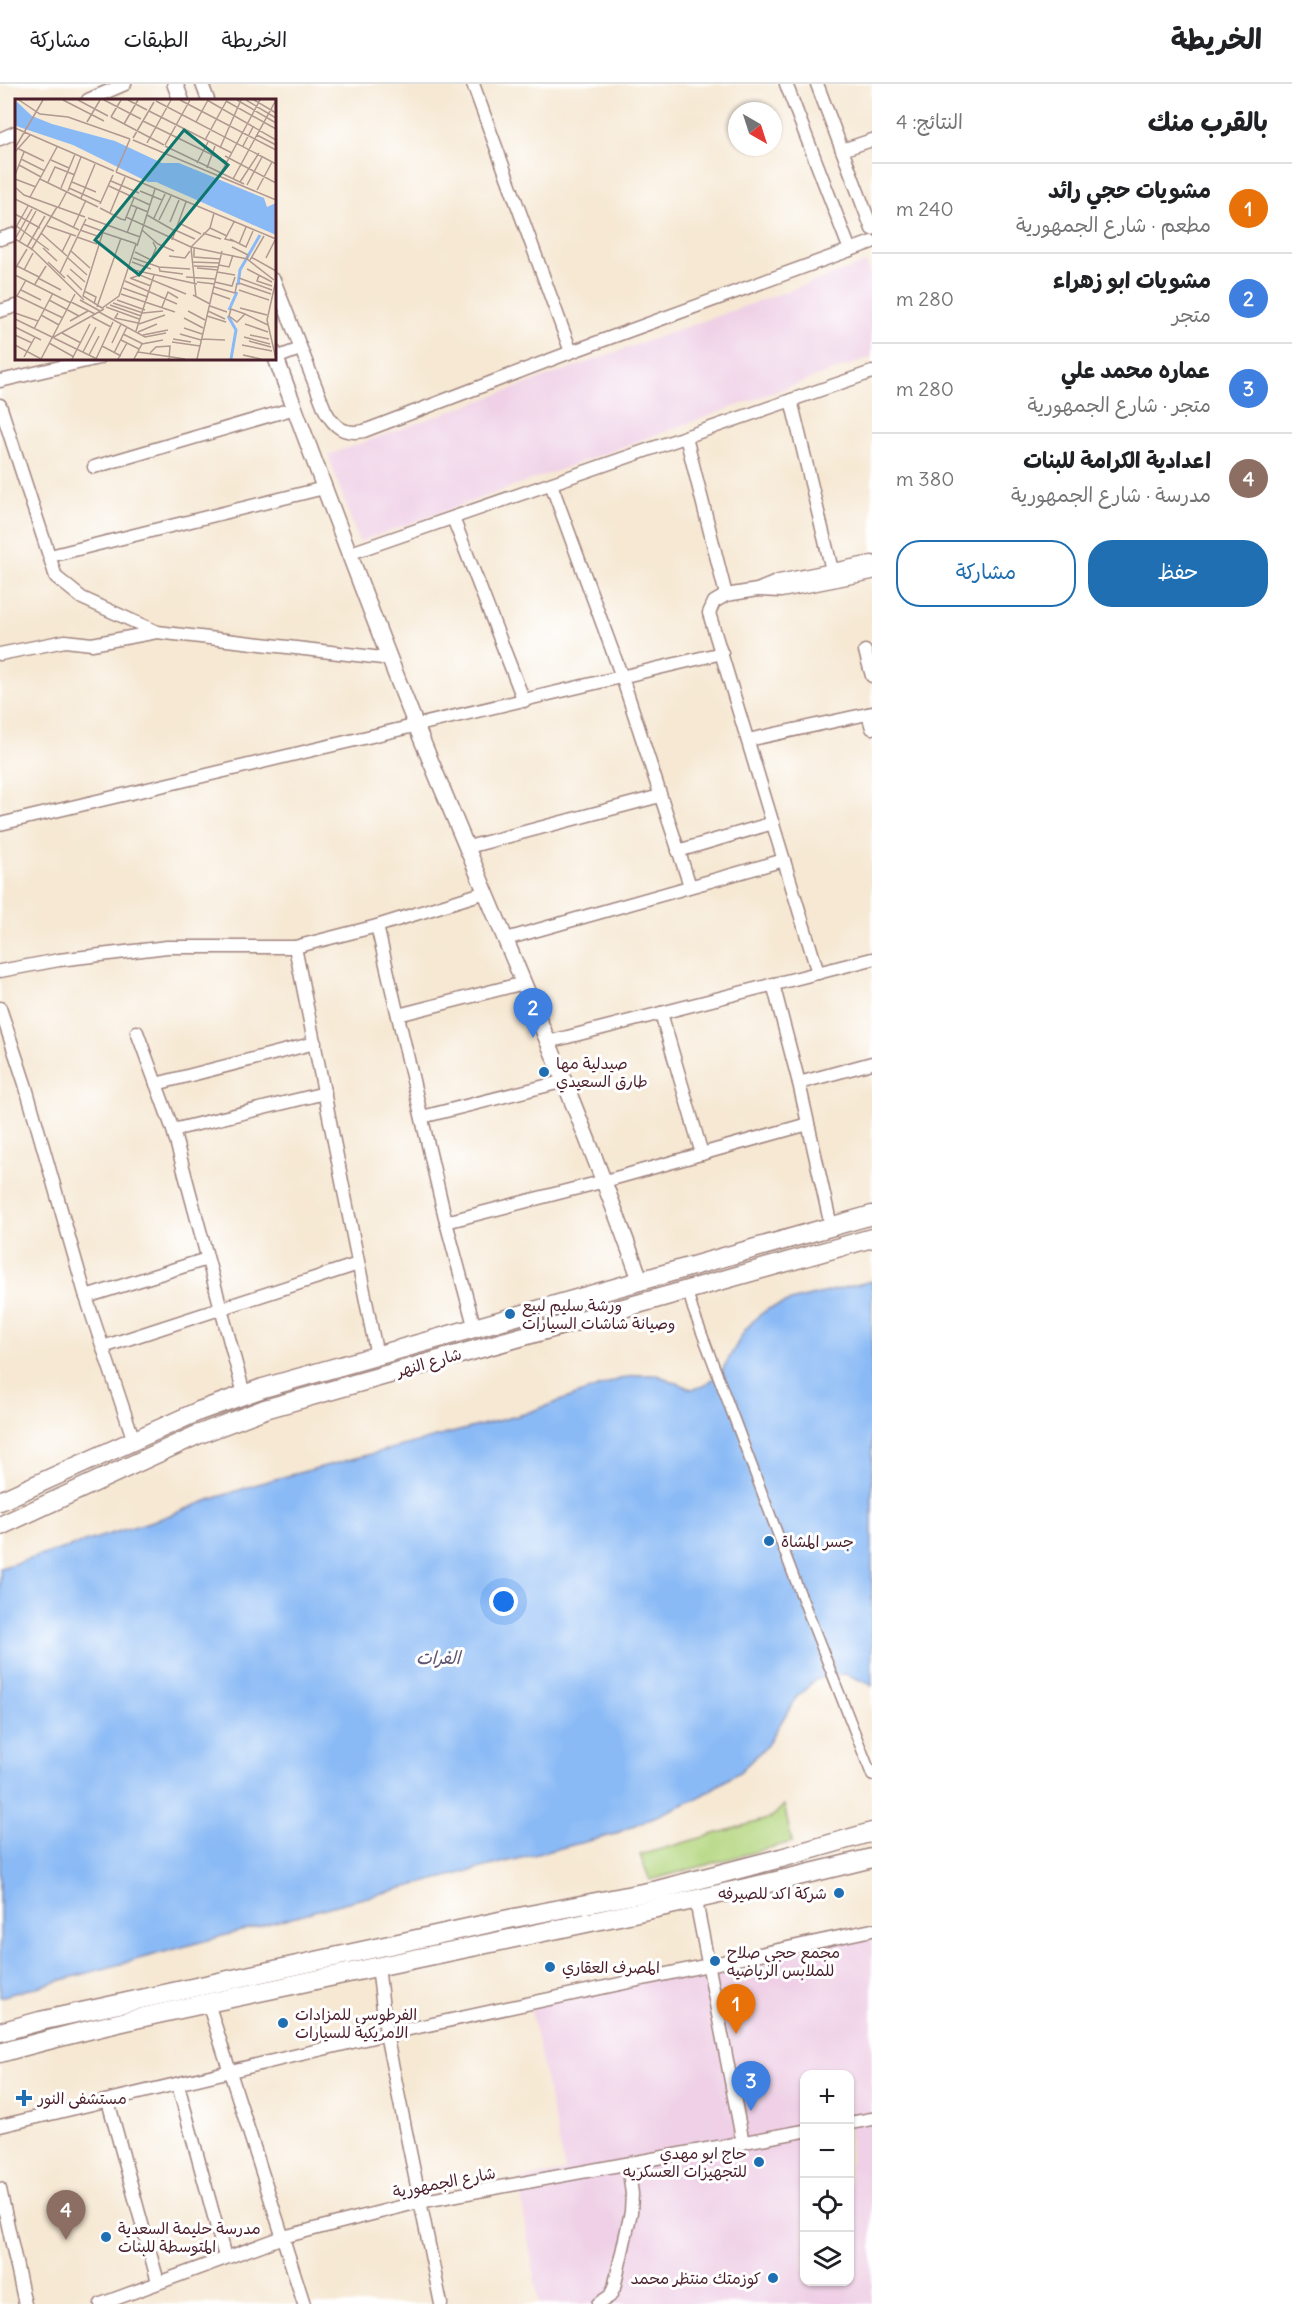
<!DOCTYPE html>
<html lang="ar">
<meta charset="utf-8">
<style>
:root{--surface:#fff;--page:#f2f2f2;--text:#202124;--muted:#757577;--line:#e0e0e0;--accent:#1f6fb2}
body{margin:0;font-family:Delius,"Playpen Sans Arabic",sans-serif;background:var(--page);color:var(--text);direction:rtl}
.controls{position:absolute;right:18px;bottom:18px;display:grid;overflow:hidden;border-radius:12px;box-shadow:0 2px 4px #0004}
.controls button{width:54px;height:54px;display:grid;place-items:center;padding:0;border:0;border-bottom:2px solid var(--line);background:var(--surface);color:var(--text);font:30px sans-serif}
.compass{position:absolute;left:728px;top:18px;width:54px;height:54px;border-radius:50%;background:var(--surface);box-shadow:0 2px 4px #0004;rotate:141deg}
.you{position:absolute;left:504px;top:1518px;width:21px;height:21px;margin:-15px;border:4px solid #fff;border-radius:50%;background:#1a73e8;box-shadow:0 0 0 9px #1a73e833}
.badge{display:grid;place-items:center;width:39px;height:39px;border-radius:50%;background:var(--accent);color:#fff;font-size:20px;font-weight:700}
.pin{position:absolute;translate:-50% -50px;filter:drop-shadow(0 2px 3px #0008)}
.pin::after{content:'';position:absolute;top:32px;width:21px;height:18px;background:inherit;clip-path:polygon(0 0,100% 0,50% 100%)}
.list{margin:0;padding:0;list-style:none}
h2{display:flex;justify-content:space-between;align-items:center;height:78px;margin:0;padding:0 24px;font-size:26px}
h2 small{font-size:20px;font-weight:400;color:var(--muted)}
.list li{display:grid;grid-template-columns:39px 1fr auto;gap:18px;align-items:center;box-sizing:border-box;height:90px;padding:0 24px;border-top:2px solid var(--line)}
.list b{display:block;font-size:22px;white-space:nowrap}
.list p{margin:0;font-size:20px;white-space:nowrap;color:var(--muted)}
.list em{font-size:20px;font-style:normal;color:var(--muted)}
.actions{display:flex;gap:12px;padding:18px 24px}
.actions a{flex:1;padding:14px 0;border:2px solid var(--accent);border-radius:24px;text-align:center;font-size:21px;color:var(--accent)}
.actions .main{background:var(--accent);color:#fff}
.icon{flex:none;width:33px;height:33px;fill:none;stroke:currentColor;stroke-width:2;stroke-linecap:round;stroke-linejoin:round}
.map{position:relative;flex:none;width:872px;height:2220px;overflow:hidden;direction:ltr}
header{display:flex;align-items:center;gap:36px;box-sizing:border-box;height:84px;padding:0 30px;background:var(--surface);border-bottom:2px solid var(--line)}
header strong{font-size:28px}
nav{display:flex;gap:33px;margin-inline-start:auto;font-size:21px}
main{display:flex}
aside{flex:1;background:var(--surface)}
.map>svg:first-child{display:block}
.built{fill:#efd0e6;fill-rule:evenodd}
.green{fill:#b3d67e;stroke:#7e7a54;stroke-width:1.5}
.water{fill:#8abaf5;stroke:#6a6c90;stroke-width:1.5}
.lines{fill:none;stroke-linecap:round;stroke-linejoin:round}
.pedestrian-casing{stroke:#a0847f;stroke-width:12}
.minor-casing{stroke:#a0847f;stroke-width:15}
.tertiary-casing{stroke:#a0847f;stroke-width:18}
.secondary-casing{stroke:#a0847f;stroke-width:21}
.pedestrian{stroke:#fff;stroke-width:9}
.minor{stroke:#fff;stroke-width:12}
.tertiary{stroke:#fff;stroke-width:15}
.secondary{stroke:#fff;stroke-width:18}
.poi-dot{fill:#1f6fb2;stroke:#fff;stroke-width:2}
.labels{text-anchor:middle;stroke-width:6;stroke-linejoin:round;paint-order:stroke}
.poi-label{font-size:16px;fill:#4a1f2b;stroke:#fff;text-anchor:start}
.street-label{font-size:16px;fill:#4a1f2b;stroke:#fff}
.water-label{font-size:18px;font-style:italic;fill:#605572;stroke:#fff}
.inset-river{fill:none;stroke:#8abaf5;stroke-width:3}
.inset-road{fill:none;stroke:#b19890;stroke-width:1.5}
.view{fill:#0f766e;fill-opacity:0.15;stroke:#0f766e;stroke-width:3}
.inset-edge{fill:none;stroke:#4a1f2b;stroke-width:3}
</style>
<header>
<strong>الخريطة</strong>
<nav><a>الخريطة</a><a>الطبقات</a><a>مشاركة</a></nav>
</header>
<main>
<aside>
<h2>بالقرب منك<small>النتائج: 4</small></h2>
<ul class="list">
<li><span class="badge" style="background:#e8710a">1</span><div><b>مشويات حجي رائد</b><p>مطعم · شارع الجمهورية</p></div><em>240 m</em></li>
<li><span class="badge" style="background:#3f7fe0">2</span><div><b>مشويات ابو زهراء</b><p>متجر</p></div><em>280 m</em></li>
<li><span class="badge" style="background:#3f7fe0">3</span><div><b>عماره محمد علي</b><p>متجر · شارع الجمهورية</p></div><em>280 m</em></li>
<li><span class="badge" style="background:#8d6e63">4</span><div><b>اعدادية الكرامة للبنات</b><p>مدرسة · شارع الجمهورية</p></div><em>380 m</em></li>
</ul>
<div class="actions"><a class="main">حفظ</a><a>مشاركة</a></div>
</aside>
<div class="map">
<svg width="872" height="2220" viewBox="0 0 872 2220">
<rect width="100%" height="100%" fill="#fff"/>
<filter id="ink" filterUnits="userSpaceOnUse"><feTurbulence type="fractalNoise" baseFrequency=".0167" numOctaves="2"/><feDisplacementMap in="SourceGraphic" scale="12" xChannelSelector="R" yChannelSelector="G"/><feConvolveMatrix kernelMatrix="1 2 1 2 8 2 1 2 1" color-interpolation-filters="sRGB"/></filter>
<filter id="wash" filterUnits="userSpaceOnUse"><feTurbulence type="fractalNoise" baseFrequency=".008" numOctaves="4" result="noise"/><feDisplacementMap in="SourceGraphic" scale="24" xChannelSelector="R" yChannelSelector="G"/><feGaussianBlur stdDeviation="1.35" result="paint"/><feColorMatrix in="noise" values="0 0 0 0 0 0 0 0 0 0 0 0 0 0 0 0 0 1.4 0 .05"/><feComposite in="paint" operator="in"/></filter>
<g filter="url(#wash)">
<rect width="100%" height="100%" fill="#f6e8d3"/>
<g class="built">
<path d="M 866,179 L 872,198 L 872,273 L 359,458 L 328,371 Z"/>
<path d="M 872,1848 L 872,2220 L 539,2220 L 518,2096 L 565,2087 L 528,1913 ZM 804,1990 L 850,1990 L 850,2198 L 804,2198 Z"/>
</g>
<path class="green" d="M 784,1721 L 792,1758 L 650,1796 L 640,1771 L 771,1734 Z"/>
<path class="water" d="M 872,1197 L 872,1601 L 846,1590 L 830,1591 L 815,1596 L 796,1614 L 767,1661 L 741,1687 L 696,1715 L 612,1751 L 340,1820 L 0,1913 L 0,1484 L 162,1434 L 212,1415 L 264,1398 L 524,1330 L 620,1295 L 638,1291 L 657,1291 L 692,1305 L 704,1302 L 721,1288 L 745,1246 L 757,1233 L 768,1225 L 794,1216 Z"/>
</g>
<g filter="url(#ink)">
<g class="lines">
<g class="pedestrian-casing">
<path id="pedestrian" d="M 687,1205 L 693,1226 L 797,1501 L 872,1692"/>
</g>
<g class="minor-casing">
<g id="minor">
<path d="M 202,0 L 208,16"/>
<path d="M 473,0 L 571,268"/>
<path d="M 786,0 L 850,166"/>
<path d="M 817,0 L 872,145"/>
<path d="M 88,16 L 125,0"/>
<path d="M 0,55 L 16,48"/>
<path d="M 842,66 L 872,56"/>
<path d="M 0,155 L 16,150"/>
<path d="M 274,196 L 325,326 C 334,343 344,351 364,347 L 571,268 L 872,158"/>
<path d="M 0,227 L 16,222"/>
<path d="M 276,274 L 300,265"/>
<path d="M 0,297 L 99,274"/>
<path d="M 791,316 L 832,486"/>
<path d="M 0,321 L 56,493 L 82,514 L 157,548"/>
<path d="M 686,353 L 726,511"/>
<path d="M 94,383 L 295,324"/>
<path d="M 551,400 L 622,593 L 690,802"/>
<path d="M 453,434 L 524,617"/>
<path d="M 348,470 L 872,288"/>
<path d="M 50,472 L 324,404"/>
<path d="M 758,506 L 781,507 L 872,489"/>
<path d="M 865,567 L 872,592"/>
<path d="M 0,570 L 65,557 L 92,560 L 157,548 L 391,575"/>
<path d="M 868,630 L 872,644"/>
<path d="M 748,656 L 872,629"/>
<path d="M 0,740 L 722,569"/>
<path d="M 468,763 L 660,712"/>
<path d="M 678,767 L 773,739"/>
<path d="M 377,842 L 446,1138 L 475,1245"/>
<path d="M 506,855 L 784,776"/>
<path d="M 295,863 L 377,1272"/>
<path d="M 0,887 L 59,876 L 167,863 L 295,863 L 377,842 L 486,808"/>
<path d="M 818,889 L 709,529 L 714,518 L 726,511 L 757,506 L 779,497 L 872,478"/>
<path d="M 773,900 L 799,999 L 831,1142"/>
<path d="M 0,924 L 25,1000 L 86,1213 L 134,1357"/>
<path d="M 661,929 L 702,1070"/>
<path d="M 398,931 L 524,899"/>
<path d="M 137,948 L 173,1046 L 244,1310"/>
<path d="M 548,958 L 872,875"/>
<path d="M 799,999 L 872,979"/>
<path d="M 156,1000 L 315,959"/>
<path d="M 422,1033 L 565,997"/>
<path d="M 173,1046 L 325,1009"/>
<path d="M 446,1138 L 605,1097 L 808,1040"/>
<path d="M 86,1213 L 207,1175"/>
<path d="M 103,1263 L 358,1180"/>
<path d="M 696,1817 L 743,2059"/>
<path d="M 378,1882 L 386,1950 L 441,2220"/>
<path d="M 208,1919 L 304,2220"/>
<path d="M 178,2001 L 225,2173"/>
<path d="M 108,2017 L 158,2198"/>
<path d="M 850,2039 L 872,2035"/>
<path d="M 0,2042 L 386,1950 L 872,1846"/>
<path d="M 0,2105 L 25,2220"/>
<path d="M 101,2220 L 283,2153 L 419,2118 L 804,2047"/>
<path d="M 598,2220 L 610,2212 L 614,2204 L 631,2128 L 632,2110 L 628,2080"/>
</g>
</g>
<g class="tertiary-casing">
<g id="tertiary">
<path d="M 175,0 L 181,16"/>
<path d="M 274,269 C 321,395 367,520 417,644 C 493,829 574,1010 641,1198"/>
</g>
</g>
<g class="secondary-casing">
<g id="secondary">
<path d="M 0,1417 L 199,1327 L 263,1304 L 872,1131"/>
<path d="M 0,1442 L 197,1351 L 265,1325 L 872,1154"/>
<path d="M 0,1948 L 40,1937 L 509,1835 L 658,1806 L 781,1774 L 872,1748"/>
<path d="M 0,1969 C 93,1943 188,1923 283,1903 C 479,1860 677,1823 872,1774"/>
</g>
</g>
<use href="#pedestrian" class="pedestrian"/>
<use href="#minor" class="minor"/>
<use href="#tertiary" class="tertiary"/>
<use href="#secondary" class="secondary"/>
</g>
</g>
<g class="poi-dot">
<circle cx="544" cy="988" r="6"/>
<circle cx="510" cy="1230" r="6"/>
<circle cx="769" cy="1457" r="6"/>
<circle cx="839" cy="1809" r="6"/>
<circle cx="715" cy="1877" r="6"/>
<circle cx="550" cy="1883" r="6"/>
<circle cx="283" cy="1939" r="6"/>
<path d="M21 2005h6v6h6v6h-6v6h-6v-6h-6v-6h6z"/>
<circle cx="759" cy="2078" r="6"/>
<circle cx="106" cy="2153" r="6"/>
<circle cx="773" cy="2194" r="6"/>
</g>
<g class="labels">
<g class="poi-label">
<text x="556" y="985">صيدلية مها<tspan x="556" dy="18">طارق السعيدي</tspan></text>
<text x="522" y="1227">ورشة سليم لبيع<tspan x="522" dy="18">وصيانة شاشات السيارات</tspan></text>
<text x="781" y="1463">جسر المشاة</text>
<text x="827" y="1815" text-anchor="end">شركة اكد للصيرفه</text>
<text x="727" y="1874">مجمع حجي صلاح<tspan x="727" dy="18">للملابس الرياضيه</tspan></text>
<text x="562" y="1889">المصرف العقاري</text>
<text x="295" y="1936">الفرطوسي للمزادات<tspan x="295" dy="18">الامريكية للسيارات</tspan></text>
<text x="38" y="2020">مستشفى النور</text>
<text x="747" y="2075" text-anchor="end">حاج ابو مهدي<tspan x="747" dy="18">للتجهيزات العسكريه</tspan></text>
<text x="118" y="2150">مدرسة حليمة السعدية<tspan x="118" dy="18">المتوسطة للبنات</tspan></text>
<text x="761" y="2200" text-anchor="end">كوزمتك منتظر محمد</text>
</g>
<g class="street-label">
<text transform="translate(429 1278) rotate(-16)" y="6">شارع النهر</text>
<text transform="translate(444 2098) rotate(-11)" y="6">شارع الجمهورية</text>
</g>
<g class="water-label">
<text x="438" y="1580">الفرات</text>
</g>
</g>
<g transform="translate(15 15)">
<rect width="261" height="261" fill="#f6e8d3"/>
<path d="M 0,1 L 17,17 L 37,25 L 100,42 L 147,64 L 164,64 L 249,99 L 252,108 L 261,104 L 261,136 L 141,83 L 133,83 L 58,46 L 4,28 L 0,26 Z" fill="#8abaf5"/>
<path class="inset-river" d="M 223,186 L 225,171 L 245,136M 214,211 L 222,193M 213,217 L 221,231 L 216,260"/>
<path class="inset-road" d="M 4,1 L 25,15 L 53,18 L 115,40M 48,1 L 89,22M 63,1 L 93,17M 89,1 L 126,20M 113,1 L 132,11M 165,1 L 261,51M 192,1 L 261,41M 222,1 L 261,24M 231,1 L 261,19M 239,1 L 261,14M 141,2 L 261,65M 211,2 L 261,30M 134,12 L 217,54M 96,18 L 149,46M 96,18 L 106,1M 128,22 L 212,63M 72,23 L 85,1M 181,23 L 193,1M 109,25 L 123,1M 0,29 L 99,72M 242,36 L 261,46M 118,39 L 139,3M 118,41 L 261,101M 190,41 L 212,1M 132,44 L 156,1M 150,46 L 175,1M 150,47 L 229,85M 228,47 L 238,28M 0,49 L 28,1M 2,49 L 29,62M 205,49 L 226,1M 0,53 L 15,36M 210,57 L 261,84M 6,60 L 30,72M 36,61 L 54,69M 182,64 L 193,43M 4,66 L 26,78M 192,69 L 200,47M 101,73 L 261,140M 101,73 L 115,40M 206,74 L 245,1M 0,76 L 9,53M 0,80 L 21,88M 25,80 L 83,108M 218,80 L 261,1M 96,82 L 124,94M 33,83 L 40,68 L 60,76M 57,83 L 81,93M 225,83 L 244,54M 232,86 L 247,58M 94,87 L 135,106M 1,89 L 9,96 L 70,118M 46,89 L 60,55M 54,89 L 85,103M 242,91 L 257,63M 53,92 L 66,58M 125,92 L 147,101M 15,98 L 42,48M 66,99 L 80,65M 0,100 L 64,131M 85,105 L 98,76M 116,106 L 133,113M 43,109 L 52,92M 85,109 L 106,120M 95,114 L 110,78M 0,115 L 25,129M 132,116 L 160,132M 111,118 L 176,148 L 232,160 L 259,181M 73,119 L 125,138M 139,119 L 150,95M 106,120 L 110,121 L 119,99M 144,121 L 156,97M 155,123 L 164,101M 68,125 L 87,132M 166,125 L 186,135M 0,126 L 34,151M 32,127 L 61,137M 58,129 L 71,101M 195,129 L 212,137M 0,130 L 13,107M 65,131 L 85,138M 127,131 L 143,145 L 159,152M 160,131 L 180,140M 86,133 L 119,144 L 121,145 L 104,197 L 87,209 L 68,197 L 88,133M 26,134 L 52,157M 112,134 L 122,108M 188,134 L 206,140M 62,138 L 82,145M 0,140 L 17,150 L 69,201M 0,140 L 17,110M 215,140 L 231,148 L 238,132M 157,141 L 171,103M 218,142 L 210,140 L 219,123M 4,143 L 21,112M 224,145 L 231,128M 122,147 L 140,90M 12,148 L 30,117M 217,148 L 233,156 L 232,160M 28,149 L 42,162M 179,149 L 179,158 L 205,160M 16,151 L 42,108M 56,152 L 75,169M 47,153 L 56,135M 120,153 L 138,162M 154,157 L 170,159 L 175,152M 236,158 L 261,172M 53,159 L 72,176M 118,159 L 144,168 L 175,170M 251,159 L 260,141M 136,161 L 141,149 L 138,143M 235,161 L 249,137M 33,163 L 50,179M 117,163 L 136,170M 178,163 L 204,164M 204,166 L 214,168 L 218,156M 2,167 L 24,178M 179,167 L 203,168M 144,168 L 145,172 L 168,175M 182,169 L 203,171M 0,170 L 12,150M 55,170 L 70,183M 114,170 L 182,185M 232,170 L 257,183M 9,171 L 18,154M 202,173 L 220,176M 45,174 L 71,120M 0,176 L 56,204M 52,176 L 67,191M 244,176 L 242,182 L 257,187M 171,178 L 201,180M 23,179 L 46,191M 115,179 L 136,187M 116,179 L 125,176 L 171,195M 224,179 L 257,191M 110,182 L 162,205M 182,183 L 200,185M 200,183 L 217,187 L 220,178M 224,184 L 256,195M 20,185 L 31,167M 199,188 L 220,194 L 222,184M 108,189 L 133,198M 6,191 L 26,201M 224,191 L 254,201M 69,192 L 81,198 L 79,205M 198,194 L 215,200M 106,195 L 160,213M 0,196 L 48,219M 178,196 L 195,205M 2,197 L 11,181M 181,198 L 176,148 L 195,129 L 199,114M 34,201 L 64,217M 65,201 L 85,212M 102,201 L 130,211M 56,203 L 80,215M 98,204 L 128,214 L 148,212M 95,206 L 126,217M 195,207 L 212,213M 82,208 L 106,139M 91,208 L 124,220M 147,208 L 153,193 L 163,199M 225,209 L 252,216M 173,212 L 190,221M 193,212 L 210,220M 84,213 L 130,238 L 151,234M 0,214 L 23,222M 103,214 L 100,219 L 123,224M 230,215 L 222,223 L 214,217 L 216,210 L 230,215 L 253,226M 26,216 L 44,226M 192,217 L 211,223M 77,218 L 96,228M 169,219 L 188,229M 0,220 L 82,260M 55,222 L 73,212M 124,225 L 150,216M 230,225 L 253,233M 0,228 L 26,241M 169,229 L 187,235M 19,230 L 38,194M 121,232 L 139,176M 123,233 L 142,225M 47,234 L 66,244M 108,235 L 128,245M 165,235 L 186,241M 0,236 L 17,244M 128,236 L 153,231M 235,236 L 254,240M 229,238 L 255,245M 37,239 L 89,210M 158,240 L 176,243M 186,240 L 210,241M 106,241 L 124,250M 234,242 L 256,248M 157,243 L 185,247M 34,244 L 59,258M 97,244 L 106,225M 0,246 L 26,260 L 60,195M 227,246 L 257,252M 87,247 L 106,257M 68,253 L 81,228M 123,253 L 170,260M 99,254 L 112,228M 135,254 L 141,248 L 155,247 L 154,260M 74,256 L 84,237M 228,256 L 246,260M 9,258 L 20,238M 57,260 L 75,225M 81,260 L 98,223M 103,260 L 112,244M 119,260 L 127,245 L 148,241M 182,260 L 207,152M 261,260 L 252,221 L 261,181"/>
<path class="view" d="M 169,31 L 213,66 L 124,176 L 80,141 Z"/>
<rect width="261" height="261" class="inset-edge"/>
</g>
</svg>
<div class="controls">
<button>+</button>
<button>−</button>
<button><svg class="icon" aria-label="locate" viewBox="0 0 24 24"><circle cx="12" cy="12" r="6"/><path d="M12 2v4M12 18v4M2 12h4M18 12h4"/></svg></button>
<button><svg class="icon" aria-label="layers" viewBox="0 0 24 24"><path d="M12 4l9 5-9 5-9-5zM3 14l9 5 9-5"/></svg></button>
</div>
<svg class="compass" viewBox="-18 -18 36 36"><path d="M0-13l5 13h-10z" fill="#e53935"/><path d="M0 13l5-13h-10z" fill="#757577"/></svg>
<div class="you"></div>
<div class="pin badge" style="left:736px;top:1950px;background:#e8710a">1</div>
<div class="pin badge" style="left:533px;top:954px;background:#3f7fe0">2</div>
<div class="pin badge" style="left:751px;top:2027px;background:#3f7fe0">3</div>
<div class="pin badge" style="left:66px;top:2156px;background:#8d6e63">4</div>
</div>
</main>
